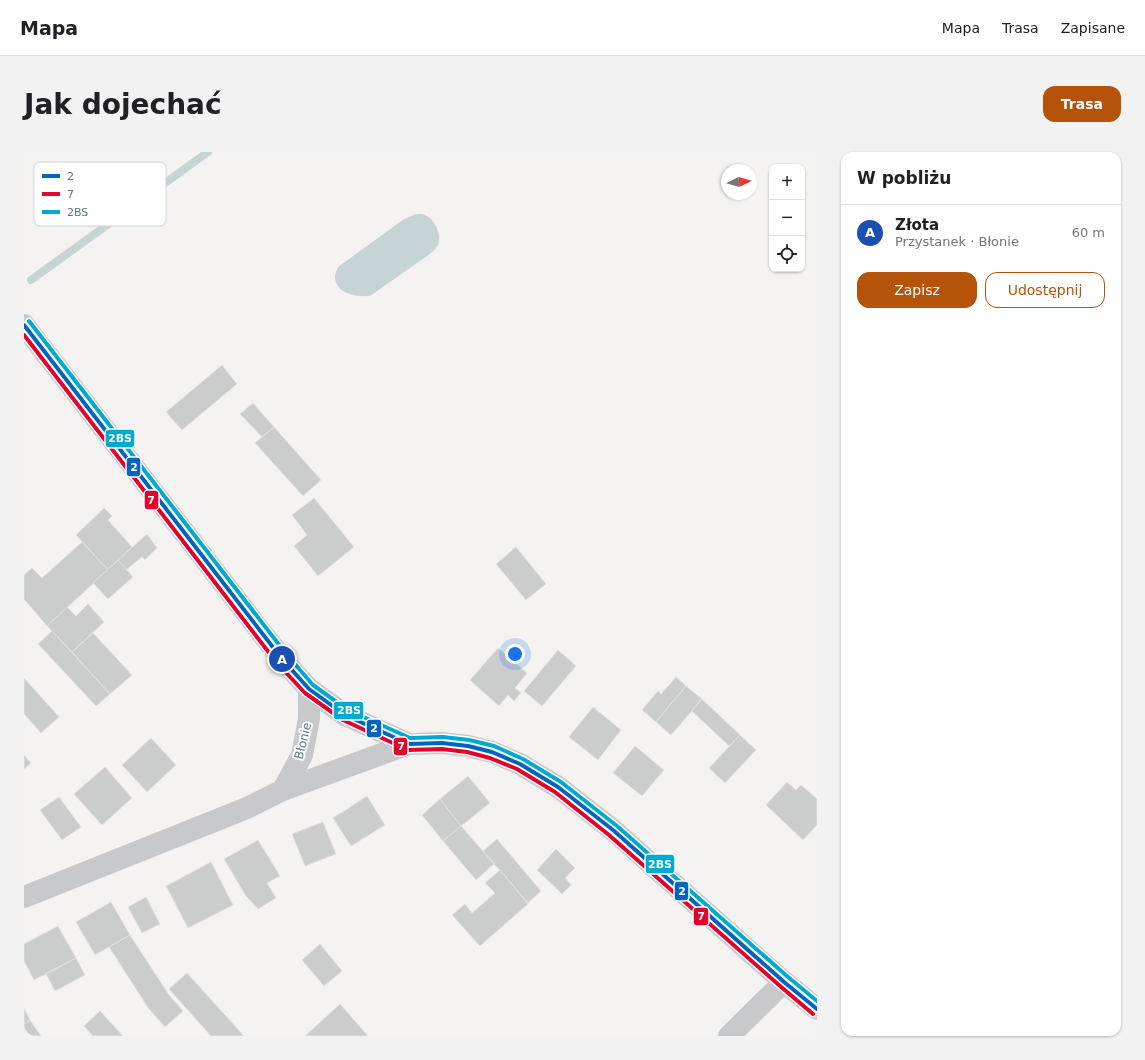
<!DOCTYPE html>
<html lang="pl">
<meta charset="utf-8">
<style>
:root{--surface:#fff;--page:#f2f2f2;--text:#202124;--muted:#757577;--line:#e0e0e0;--accent:#b45309}
body{margin:0;font-family:"DejaVu Sans",sans-serif;background:var(--page);color:var(--text)}
.controls{position:absolute;right:12px;top:12px;display:grid;overflow:hidden;border-radius:8px;box-shadow:0 1px 3px #0004}
.controls button{width:36px;height:36px;display:grid;place-items:center;padding:0;border:0;border-bottom:1px solid var(--line);background:var(--surface);color:var(--text);font:20px sans-serif}
.compass{position:absolute;left:697px;top:12px;width:36px;height:36px;border-radius:50%;background:var(--surface);box-shadow:0 1px 3px #0004;rotate:85deg}
.you{position:absolute;left:491px;top:502px;width:14px;height:14px;margin:-10px;border:3px solid #fff;border-radius:50%;background:#1a73e8;box-shadow:0 0 0 6px #1a73e833}
.badge{display:grid;place-items:center;width:26px;height:26px;border-radius:50%;background:var(--accent);color:#fff;font-size:13px;font-weight:700}
.pin{position:absolute;translate:-50% -50%;border:2px solid #fff;box-shadow:0 1px 4px #0006}
.list{margin:0;padding:0;list-style:none}
h2{display:flex;justify-content:space-between;align-items:center;height:52px;margin:0;padding:0 16px;font-size:17px}
h2 small{font-size:13px;font-weight:400;color:var(--muted)}
.list li{display:grid;grid-template-columns:26px 1fr auto;gap:12px;align-items:center;box-sizing:border-box;height:56px;padding:0 16px;border-top:1px solid var(--line)}
.list b{display:block;font-size:15px;white-space:nowrap}
.list p{margin:0;font-size:13px;white-space:nowrap;color:var(--muted)}
.list em{font-size:13px;font-style:normal;color:var(--muted)}
.actions{display:flex;gap:8px;padding:12px 16px}
.actions a{flex:1;padding:9px 0;border:1px solid var(--accent);border-radius:12px;text-align:center;font-size:14px;color:var(--accent)}
.actions .main{background:var(--accent);color:#fff}
.icon{flex:none;width:22px;height:22px;fill:none;stroke:currentColor;stroke-width:2;stroke-linecap:round;stroke-linejoin:round}
.map{position:relative;flex:none;width:793px;height:884px;overflow:hidden;border-radius:12px}
header{display:flex;align-items:center;gap:24px;box-sizing:border-box;height:56px;padding:0 20px;background:var(--surface);border-bottom:1px solid var(--line)}
header strong{font-size:19px}
nav{display:flex;gap:22px;margin-inline-start:auto;font-size:14px}
.intro{display:flex;align-items:center;justify-content:space-between;box-sizing:border-box;height:96px;padding:0 24px}
h1{margin:0;font-size:28px}
.button{padding:10px 18px;border-radius:12px;background:var(--accent);color:#fff;font-size:14px;font-weight:700}
main{display:flex;gap:24px;padding:0 24px}
aside{flex:1;background:var(--surface);border-radius:12px;box-shadow:0 1px 3px #0004}
.map>svg:first-child{display:block}
.water{fill:#c6d4d4}
.lines{fill:none;stroke-linecap:round;stroke-linejoin:round}
.stream{stroke:#c6d4d4;stroke-width:8}
.building{fill:#cbcccc;stroke:#e3e2e1}
.minor{stroke:#c8c9ca;stroke-width:22}
.bus-1-casing{stroke:#fff;stroke-width:7}
.bus-2-casing{stroke:#fff;stroke-width:7}
.bus-3-casing{stroke:#fff;stroke-width:7}
.bus-1{stroke:#0065bd;stroke-width:4}
.bus-2{stroke:#e4002b;stroke-width:4}
.bus-3{stroke:#00a9ce;stroke-width:4}
.labels{text-anchor:middle;stroke-width:4;stroke-linejoin:round;paint-order:stroke}
.street-label{font-size:12px;fill:#5d777f;stroke:#fff}
.key{fill:#fff;stroke:#ced6d9;stroke-width:1}
.key-label{font-size:11px;fill:#5d777f}
.line-badge{stroke:#fff;stroke-width:1.5}
.badge-label{font-size:11px;text-anchor:middle;font-weight:bold;fill:#fff}
</style>
<header>
<strong>Mapa</strong>
<nav><a>Mapa</a><a>Trasa</a><a>Zapisane</a></nav>
</header>
<div class="intro"><h1>Jak dojechać</h1><a class="button">Trasa</a></div>
<main>
<div class="map">
<svg width="793" height="884" viewBox="0 0 793 884">
<rect width="100%" height="100%" fill="#f4f3f1"/>
<path class="water" d="M 392,62 C 395,62 398,61 401,63 C 411,67 418,83 414,93 C 412,97 407,101 403,104 L 346,144 C 332,145 311,142 311,124 C 311,122 313,118 314,115 L 380,67 Z"/>
<g class="lines">
<path class="stream" d="M 7,128 L 184,0"/>
</g>
<g class="building">
<path d="M 198,213 L 213,232 L 158,278 L 142,260 Z"/>
<path d="M 229,251 L 250,275 L 238,285 L 216,262 Z"/>
<path d="M 250,275 L 297,328 L 279,344 L 231,291 Z"/>
<path d="M 290,346 L 330,395 L 294,424 L 270,394 L 283,383 L 268,363 Z"/>
<path d="M 80,356 L 88,364 L 84,368 L 108,395 L 84,418 L 52,383 Z"/>
<path d="M 123,382 L 133,396 L 121,408 L 118,405 L 102,418 L 94,408 Z"/>
<path d="M 58,390 L 84,418 L 23,474 L 0,447 L 0,423 L 8,416 L 18,426 Z"/>
<path d="M 492,395 L 522,432 L 502,448 L 472,412 Z"/>
<path d="M 94,408 L 109,425 L 84,447 L 69,431 Z"/>
<path d="M 64,452 L 80,470 L 48,500 L 23,474 L 43,455 L 52,464 Z"/>
<path d="M 28,479 L 86,542 L 72,554 L 14,492 Z"/>
<path d="M 69,481 L 108,523 L 86,542 L 48,500 Z"/>
<path d="M 474,496 L 503,521 L 491,536 L 497,541 L 490,549 L 484,543 L 475,554 L 446,528 Z"/>
<path d="M 534,498 L 552,514 L 518,554 L 500,539 Z"/>
<path d="M 652,525 L 662,534 L 632,570 L 618,558 L 634,539 L 637,542 Z"/>
<path d="M 0,526 L 35,565 L 17,581 L 0,562 Z"/>
<path d="M 662,534 L 678,547 L 647,583 L 632,570 Z"/>
<path d="M 678,547 L 716,583 L 705,594 L 668,559 Z"/>
<path d="M 569,555 L 597,578 L 574,608 L 545,585 Z"/>
<path d="M 716,583 L 732,598 L 701,631 L 685,616 Z"/>
<path d="M 127,586 L 152,613 L 123,640 L 98,613 Z"/>
<path d="M 611,594 L 640,618 L 618,644 L 589,621 Z"/>
<path d="M 0,603 L 7,611 L 0,617 Z"/>
<path d="M 81,615 L 108,646 L 78,673 L 50,642 Z"/>
<path d="M 444,624 L 466,651 L 437,674 L 416,647 Z"/>
<path d="M 763,630 L 772,638 L 777,633 L 793,647 L 793,655 L 792,656 L 793,657 L 793,673 L 779,688 L 742,653 Z"/>
<path d="M 343,644 L 361,673 L 327,694 L 309,666 Z"/>
<path d="M 35,645 L 57,675 L 38,688 L 16,658 Z"/>
<path d="M 416,647 L 437,674 L 419,689 L 398,663 Z"/>
<path d="M 299,670 L 312,702 L 281,714 L 268,682 Z"/>
<path d="M 437,674 L 470,712 L 452,728 L 419,689 Z"/>
<path d="M 473,687 L 517,739 L 504,751 L 459,699 Z"/>
<path d="M 234,688 L 256,724 L 243,731 L 252,746 L 234,757 L 222,744 L 200,707 Z"/>
<path d="M 532,697 L 551,716 L 541,726 L 547,733 L 538,742 L 513,718 Z"/>
<path d="M 187,710 L 209,753 L 164,776 L 142,734 Z"/>
<path d="M 476,718 L 504,752 L 456,794 L 428,763 L 441,752 L 448,761 L 471,741 L 461,731 Z"/>
<path d="M 122,745 L 136,772 L 118,781 L 104,755 Z"/>
<path d="M 87,750 L 106,783 L 71,803 L 52,770 Z"/>
<path d="M 34,774 L 52,806 L 10,828 L 0,809 L 0,792 Z"/>
<path d="M 106,783 L 145,843 L 159,859 L 141,875 L 125,857 L 85,795 Z"/>
<path d="M 296,792 L 318,819 L 300,834 L 278,808 Z"/>
<path d="M 52,806 L 61,823 L 31,839 L 22,822 Z"/>
<path d="M 163,821 L 220,884 L 187,884 L 145,837 Z"/>
<path d="M 316,852 L 344,884 L 281,884 Z"/>
<path d="M 0,856 L 6,868 L 0,872 Z"/>
<path d="M 76,859 L 99,884 L 69,884 L 60,874 Z"/>
<path d="M 6,868 L 17,884 L 0,884 L 0,872 Z"/>
</g>
<g class="lines">
<g class="minor">
<path d="M 0,173 L 258,507 L 285,537 L 321,563 L 385,592"/>
<path d="M 259,638 L 278,603 L 285,567 L 285,537"/>
<path d="M 0,745 L 223,656 L 259,638 L 385,592 L 418,591 L 444,594 L 468,600 L 496,612 L 534,635 L 589,678 L 760,830 L 793,857"/>
<path d="M 705,884 L 760,830"/>
</g>
<g class="bus-1-casing">
<path id="bus-1" d="M 0,173 L 258,507 L 285,537 L 321,563 L 385,592 L 418,591 L 444,594 L 468,600 L 496,612 L 534,635 L 589,678 L 760,830 L 793,857"/>
</g>
<g class="bus-2-casing">
<path id="bus-2" d="M 0,183 L 253,511 L 281,541 L 319,568 L 384,598 L 418,597 L 443,600 L 466,606 L 493,617 L 531,640 L 585,683 L 756,834 L 789,862"/>
</g>
<g class="bus-3-casing">
<path id="bus-3" d="M 5,169 L 263,503 L 289,533 L 324,558 L 386,586 L 419,585 L 445,588 L 470,594 L 499,607 L 537,630 L 593,674 L 764,825 L 793,849"/>
</g>
<use href="#bus-1" class="bus-1"/>
<use href="#bus-2" class="bus-2"/>
<use href="#bus-3" class="bus-3"/>
</g>
<g class="labels">
<g class="street-label">
<text transform="translate(279 589) rotate(-76)" y="4">Błonie</text>
</g>
</g>
<rect x="10" y="10" width="132" height="64" rx="6" class="key"/>
<rect x="18" y="22" width="18" height="4" fill="#0065bd"/>
<rect x="18" y="40" width="18" height="4" fill="#e4002b"/>
<rect x="18" y="58" width="18" height="4" fill="#00a9ce"/>
<g class="key-label">
<text x="43" y="28">2</text>
<text x="43" y="46">7</text>
<text x="43" y="64">2BS</text>
</g>
<g class="line-badge">
<rect x="81" y="277" width="30" height="19" rx="4" fill="#00a9ce"/>
<rect x="102" y="305" width="15" height="20" rx="4" fill="#0065bd"/>
<rect x="120" y="338" width="15" height="20" rx="4" fill="#e4002b"/>
<rect x="309" y="549" width="31" height="19" rx="4" fill="#00a9ce"/>
<rect x="342" y="567" width="16" height="19" rx="4" fill="#0065bd"/>
<rect x="369" y="585" width="15" height="19" rx="4" fill="#e4002b"/>
<rect x="621" y="702" width="30" height="20" rx="4" fill="#00a9ce"/>
<rect x="650" y="729" width="15" height="20" rx="4" fill="#0065bd"/>
<rect x="669" y="755" width="16" height="19" rx="4" fill="#e4002b"/>
</g>
<g class="badge-label">
<text x="96" y="290">2BS</text>
<text x="110" y="319">2</text>
<text x="127" y="352">7</text>
<text x="325" y="562">2BS</text>
<text x="350" y="580">2</text>
<text x="377" y="598">7</text>
<text x="636" y="716">2BS</text>
<text x="658" y="743">2</text>
<text x="677" y="768">7</text>
</g>
</svg>
<div class="controls">
<button>+</button>
<button>−</button>
<button><svg class="icon" aria-label="locate" viewBox="0 0 24 24"><circle cx="12" cy="12" r="6"/><path d="M12 2v4M12 18v4M2 12h4M18 12h4"/></svg></button>
</div>
<svg class="compass" viewBox="-18 -18 36 36"><path d="M0-13l5 13h-10z" fill="#e53935"/><path d="M0 13l5-13h-10z" fill="#757577"/></svg>
<div class="you"></div>
<div class="pin badge" style="left:258px;top:507px;background:#1a4fb4">A</div>
</div>
<aside>
<h2>W pobliżu<small></small></h2>
<ul class="list">
<li><span class="badge" style="background:#1a4fb4">A</span><div><b>Złota</b><p>Przystanek · Błonie</p></div><em>60 m</em></li>
</ul>
<div class="actions"><a class="main">Zapisz</a><a>Udostępnij</a></div>
</aside>
</main>
